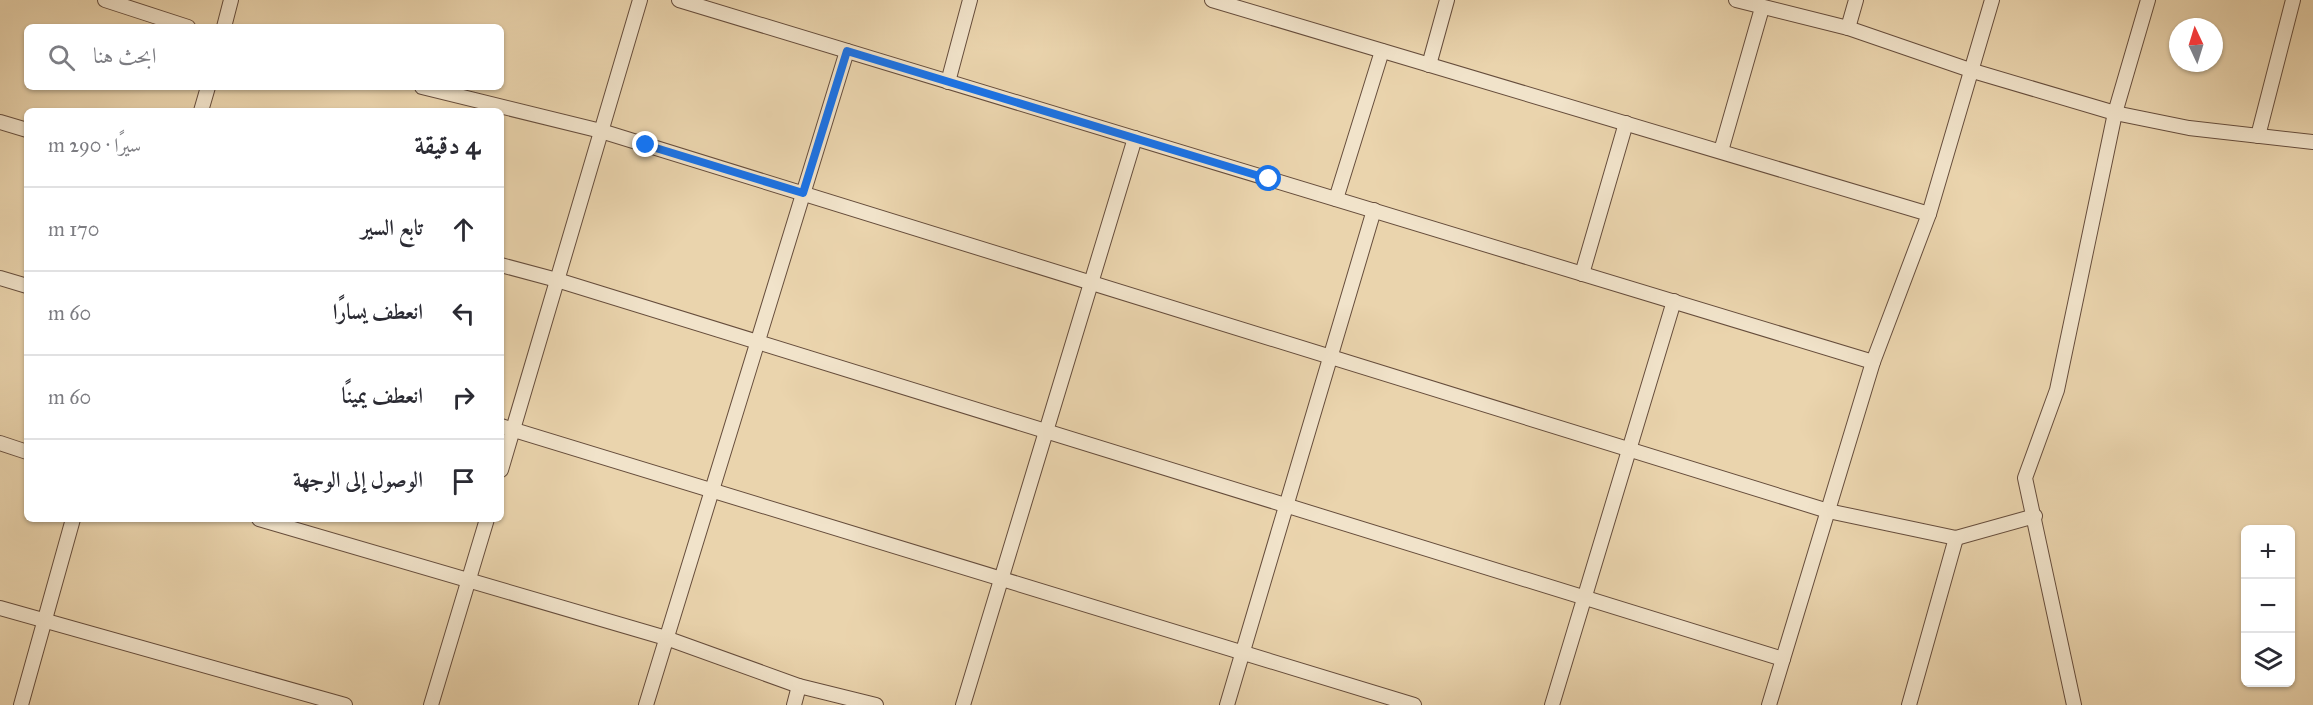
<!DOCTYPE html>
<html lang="ar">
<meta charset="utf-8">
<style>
:root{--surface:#fff;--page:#f2f2f3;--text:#2b2b33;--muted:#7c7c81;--line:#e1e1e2}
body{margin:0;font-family:"IM FELL Great Primer",Amiri,serif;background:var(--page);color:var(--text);direction:rtl}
.controls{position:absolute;right:18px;bottom:18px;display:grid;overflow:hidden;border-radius:9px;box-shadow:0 2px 4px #0004}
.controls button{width:54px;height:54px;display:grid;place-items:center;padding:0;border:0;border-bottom:2px solid var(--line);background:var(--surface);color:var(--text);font:30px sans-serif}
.compass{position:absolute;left:2169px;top:18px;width:54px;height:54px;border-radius:50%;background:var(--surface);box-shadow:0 2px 4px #0004;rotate:356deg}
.stop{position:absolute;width:18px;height:18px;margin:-14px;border:4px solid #1a73e8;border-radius:50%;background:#fff}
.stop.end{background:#1a73e8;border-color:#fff;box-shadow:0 2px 6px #0008}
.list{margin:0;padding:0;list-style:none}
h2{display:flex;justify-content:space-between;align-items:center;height:78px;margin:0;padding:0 24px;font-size:26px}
h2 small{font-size:20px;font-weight:400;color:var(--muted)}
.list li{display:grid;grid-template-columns:39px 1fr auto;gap:18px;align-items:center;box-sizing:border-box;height:84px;padding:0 24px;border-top:2px solid var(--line)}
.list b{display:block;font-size:22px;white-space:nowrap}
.list em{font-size:20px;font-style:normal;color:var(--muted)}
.icon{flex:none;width:33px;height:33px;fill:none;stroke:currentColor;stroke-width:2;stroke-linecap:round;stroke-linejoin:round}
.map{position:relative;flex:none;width:2313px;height:705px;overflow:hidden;direction:ltr}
.search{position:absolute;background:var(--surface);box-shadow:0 2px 4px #0004;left:24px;top:24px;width:480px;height:66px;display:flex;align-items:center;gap:15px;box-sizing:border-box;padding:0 21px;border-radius:9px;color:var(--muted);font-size:22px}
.panel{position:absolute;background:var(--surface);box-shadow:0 2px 4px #0004;left:24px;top:108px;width:480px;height:414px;border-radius:9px;direction:rtl}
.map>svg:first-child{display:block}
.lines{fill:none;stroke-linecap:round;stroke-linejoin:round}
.street-casing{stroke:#664d3c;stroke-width:16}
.street{stroke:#f1e3ca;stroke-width:14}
.route{stroke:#1a73e8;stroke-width:8}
</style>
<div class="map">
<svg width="2313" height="705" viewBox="0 0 2313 705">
<rect width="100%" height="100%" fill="#ead4ad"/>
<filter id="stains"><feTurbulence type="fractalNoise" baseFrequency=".00333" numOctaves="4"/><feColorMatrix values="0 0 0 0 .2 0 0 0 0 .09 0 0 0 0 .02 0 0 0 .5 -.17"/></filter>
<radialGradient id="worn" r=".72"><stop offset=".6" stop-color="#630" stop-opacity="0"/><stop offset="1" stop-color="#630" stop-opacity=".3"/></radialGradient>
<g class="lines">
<g class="street-casing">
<g id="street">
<path d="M 105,0 L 188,27"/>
<path d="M 679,0 L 1873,362"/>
<path d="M 1212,0 L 1929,214"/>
<path d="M 1736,0 L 1848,28 L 1973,71 L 2115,113 L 2189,128 L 2313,142"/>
<path d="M 224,27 L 231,0"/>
<path d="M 1848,28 L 1856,0"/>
<path d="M 1429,65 L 1447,0"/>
<path d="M 948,82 L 970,0"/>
<path d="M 422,87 L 601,131 L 1828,511 L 1956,538 L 2035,516"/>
<path d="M 201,111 L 208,87"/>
<path d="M 0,122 L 27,130"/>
<path d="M 2258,136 L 2293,0"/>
<path d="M 1721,151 L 1762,8"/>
<path d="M 1336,199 L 1382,51"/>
<path d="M 501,265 L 557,280 L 1783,659"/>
<path d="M 1582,274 L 1626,123"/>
<path d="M 0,278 L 27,286"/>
<path d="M 501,426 L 1414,705"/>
<path d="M 0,443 L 27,452"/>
<path d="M 501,470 L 640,0"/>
<path d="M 259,519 L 666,638 L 799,686 L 876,705"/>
<path d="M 0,608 L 345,705"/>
<path d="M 21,705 L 73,519"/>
<path d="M 431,705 L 487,519"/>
<path d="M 646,705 L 847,51"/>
<path d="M 794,705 L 799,686"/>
<path d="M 963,705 L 1135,138"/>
<path d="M 1227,705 L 1374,210"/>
<path d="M 1552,705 L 1674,301"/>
<path d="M 1769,705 L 1873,362 L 1929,214 L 1992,0"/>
<path d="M 1909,705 L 1956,538"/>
<path d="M 2074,705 L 2025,478 L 2057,390 L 2115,113 L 2148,0"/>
</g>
</g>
<use href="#street" class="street"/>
</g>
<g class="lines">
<path class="route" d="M 646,145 L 803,193 L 847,51 L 1269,179"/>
</g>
<rect width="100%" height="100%" filter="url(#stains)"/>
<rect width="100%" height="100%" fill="url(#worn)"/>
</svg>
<div class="controls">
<button>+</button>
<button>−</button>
<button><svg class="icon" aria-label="layers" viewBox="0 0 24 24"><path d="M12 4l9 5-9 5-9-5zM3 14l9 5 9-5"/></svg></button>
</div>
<svg class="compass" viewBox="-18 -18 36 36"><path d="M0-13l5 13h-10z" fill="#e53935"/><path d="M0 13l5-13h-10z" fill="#7c7c81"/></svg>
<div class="stop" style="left:1269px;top:179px"></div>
<div class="stop end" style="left:646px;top:145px"></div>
<div class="search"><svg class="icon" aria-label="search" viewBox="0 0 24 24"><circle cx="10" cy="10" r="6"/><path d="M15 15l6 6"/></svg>ابحث هنا</div>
<section class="panel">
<h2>4 دقيقة<small>سيرًا · 290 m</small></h2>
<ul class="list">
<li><svg class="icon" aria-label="ahead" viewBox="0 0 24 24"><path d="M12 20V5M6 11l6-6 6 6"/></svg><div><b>تابع السير</b></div><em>170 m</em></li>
<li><svg class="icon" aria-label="left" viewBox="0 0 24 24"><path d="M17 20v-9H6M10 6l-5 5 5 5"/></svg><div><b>انعطف يسارًا</b></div><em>60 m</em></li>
<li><svg class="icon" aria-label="right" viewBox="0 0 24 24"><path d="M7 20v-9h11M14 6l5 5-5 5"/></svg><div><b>انعطف يمينًا</b></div><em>60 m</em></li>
<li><svg class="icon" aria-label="arrive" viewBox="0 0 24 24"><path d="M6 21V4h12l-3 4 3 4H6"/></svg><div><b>الوصول إلى الوجهة</b></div></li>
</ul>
</section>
</div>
